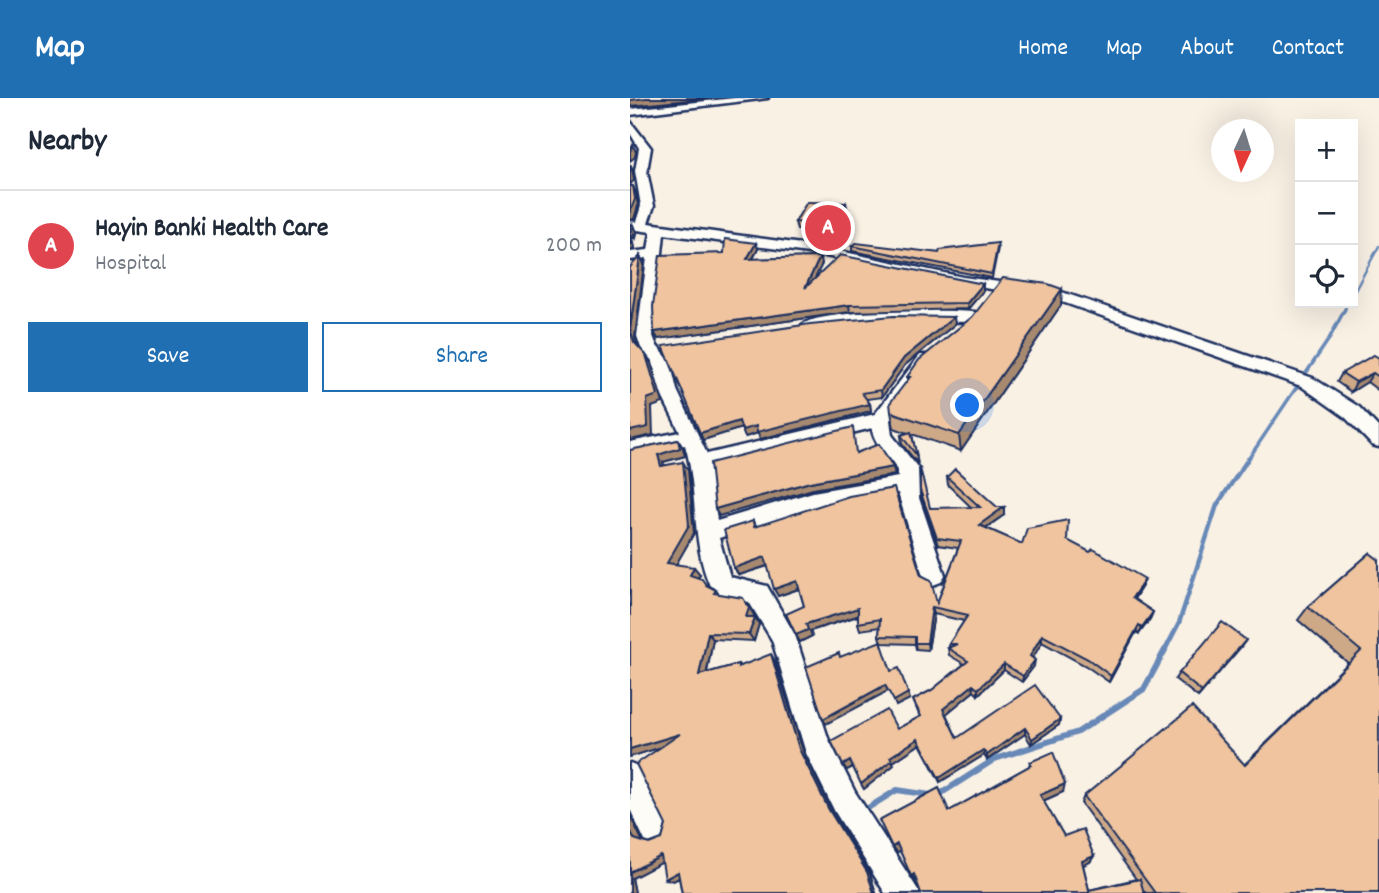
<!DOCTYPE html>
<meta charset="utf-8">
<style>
:root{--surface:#fff;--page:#f6f6f7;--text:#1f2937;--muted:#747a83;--line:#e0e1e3;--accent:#1f6fb2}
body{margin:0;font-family:Dekko,sans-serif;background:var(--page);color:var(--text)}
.controls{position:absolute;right:21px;top:21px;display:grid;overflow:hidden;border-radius:0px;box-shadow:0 7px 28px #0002}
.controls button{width:63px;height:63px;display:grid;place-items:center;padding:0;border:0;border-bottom:2px solid var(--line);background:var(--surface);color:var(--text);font:35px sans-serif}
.compass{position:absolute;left:581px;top:21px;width:63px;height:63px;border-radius:50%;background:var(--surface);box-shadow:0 7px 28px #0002;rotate:184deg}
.you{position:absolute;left:338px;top:308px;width:24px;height:24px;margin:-18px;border:5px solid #fff;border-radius:50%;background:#1a73e8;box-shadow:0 0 0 10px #1a73e833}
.badge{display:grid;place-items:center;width:46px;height:46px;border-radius:50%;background:var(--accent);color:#fff;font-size:23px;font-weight:700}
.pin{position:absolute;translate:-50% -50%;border:4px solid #fff;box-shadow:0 2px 7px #0006}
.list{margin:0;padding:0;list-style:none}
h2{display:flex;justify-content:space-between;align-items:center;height:91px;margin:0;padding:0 28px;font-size:30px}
h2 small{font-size:23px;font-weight:400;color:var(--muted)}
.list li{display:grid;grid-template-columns:46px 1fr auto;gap:21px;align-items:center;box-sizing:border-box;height:112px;padding:0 28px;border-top:2px solid var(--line)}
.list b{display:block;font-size:26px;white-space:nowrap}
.list p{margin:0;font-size:23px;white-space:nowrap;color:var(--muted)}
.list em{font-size:23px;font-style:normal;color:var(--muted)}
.actions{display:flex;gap:14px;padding:21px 28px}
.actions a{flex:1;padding:16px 0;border:2px solid var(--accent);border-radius:0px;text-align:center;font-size:24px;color:var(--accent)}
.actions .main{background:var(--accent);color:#fff}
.icon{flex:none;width:38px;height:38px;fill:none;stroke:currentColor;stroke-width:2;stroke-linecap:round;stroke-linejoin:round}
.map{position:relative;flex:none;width:749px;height:795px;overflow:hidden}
header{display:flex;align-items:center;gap:42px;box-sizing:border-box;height:98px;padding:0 35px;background:var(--accent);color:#fff}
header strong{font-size:33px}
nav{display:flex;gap:38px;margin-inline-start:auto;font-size:24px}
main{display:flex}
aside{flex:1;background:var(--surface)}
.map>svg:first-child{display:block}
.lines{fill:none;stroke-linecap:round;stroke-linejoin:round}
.stream-far3{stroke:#6789b7;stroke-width:2.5}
.stream-far2{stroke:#6789b7;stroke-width:3.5}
.stream-far1{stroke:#6789b7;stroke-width:4.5}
.stream{stroke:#6789b7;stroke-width:6}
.minor-casing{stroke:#1b2f5e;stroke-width:5}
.minor{fill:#fdfcf7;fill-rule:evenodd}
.wall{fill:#cea988;stroke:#1b2f5e;stroke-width:2}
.shaded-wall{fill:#a7896f;stroke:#1b2f5e;stroke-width:2}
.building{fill:#efc49e;stroke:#1b2f5e;stroke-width:2}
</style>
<header>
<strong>Map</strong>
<nav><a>Home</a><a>Map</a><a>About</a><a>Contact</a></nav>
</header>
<main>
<aside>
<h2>Nearby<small></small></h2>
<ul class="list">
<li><span class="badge" style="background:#e0444e">A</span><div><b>Hayin Banki Health Care</b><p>Hospital</p></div><em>200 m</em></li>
</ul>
<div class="actions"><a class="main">Save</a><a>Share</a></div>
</aside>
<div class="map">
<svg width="749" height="795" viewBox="0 0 749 795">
<rect width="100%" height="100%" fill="#faf1e5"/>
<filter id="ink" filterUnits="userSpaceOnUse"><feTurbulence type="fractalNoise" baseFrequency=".0143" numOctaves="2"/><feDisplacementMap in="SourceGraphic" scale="14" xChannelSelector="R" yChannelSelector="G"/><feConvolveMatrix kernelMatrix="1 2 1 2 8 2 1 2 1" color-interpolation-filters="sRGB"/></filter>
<g filter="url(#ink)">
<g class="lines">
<g class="stream-far3">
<path d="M 723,196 L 749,148"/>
<path d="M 714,212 L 718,205"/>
</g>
<path class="stream-far2" d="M 617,363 L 699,241 L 715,211"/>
<path class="stream-far1" d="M 534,554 L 549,525 L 587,407 L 618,361"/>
<path class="stream" d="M 233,713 L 267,692 L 307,698 L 365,661 L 448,634 L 514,591 L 535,552"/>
<g class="minor-casing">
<g id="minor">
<path d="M 105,0 L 138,0 L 0,17 L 0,11 Z"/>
<path d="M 0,23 L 21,50 L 17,73 L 24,108 L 18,125 L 186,148 L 333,179 L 426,192 L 683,280 L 729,309 L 749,330 L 749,349 L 742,347 L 715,319 L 671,288 L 418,199 L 333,187 L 186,156 L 34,136 L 23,238 L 27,248 L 40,263 L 47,292 L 77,356 L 245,316 L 290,257 L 302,257 L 305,261 L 260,322 L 262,337 L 288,370 L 289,400 L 315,477 L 311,484 L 303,487 L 295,484 L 268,395 L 183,410 L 89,440 L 100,479 L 137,488 L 165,537 L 198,640 L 225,694 L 290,795 L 255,795 L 205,714 L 176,655 L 142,542 L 119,504 L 99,500 L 82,492 C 60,447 69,394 55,347 L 0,358 L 0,344 L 50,334 L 29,292 L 23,264 L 11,250 L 7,238 L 17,160 L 0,162 L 0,154 L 18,152 L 21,134 L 0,131 L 0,123 L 6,124 L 11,108 L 5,73 L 9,50 L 0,35 ZM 242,330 C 243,350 268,360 268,379 L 183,394 L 87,423 L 81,370 Z"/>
<path d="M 303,212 L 345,214 L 353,219 L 345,224 L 262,223 L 180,232 L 172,227 C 184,214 281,212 303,212 Z"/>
<path d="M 0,665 L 10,669 L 41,732 L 37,743 L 26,747 L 15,743 L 0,711 Z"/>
</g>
</g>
<use href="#minor" class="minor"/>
</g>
<g class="wall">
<path d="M 218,113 L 207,134 L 167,132 L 165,124 Z"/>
<path d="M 0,126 L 3,127 L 6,135 L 5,140 L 2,140 L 4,151 L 0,153 Z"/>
<path d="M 222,148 L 309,155 L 368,150 L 362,180 L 222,153 Z"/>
<path d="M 128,151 L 123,161 L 190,159 L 192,166 L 184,181 L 353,186 L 353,193 L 338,211 L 220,214 L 28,241 L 24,234 L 94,155 Z"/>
<path d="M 431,207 L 331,353 L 282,336 L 288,366 L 272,346 L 271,337 L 278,335 L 264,330 L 261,314 L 278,282 L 277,279 Z"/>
<path d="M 325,226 L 275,267 L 252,299 L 237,301 L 240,306 L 241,313 L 130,341 L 128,335 L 115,339 L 111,330 L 73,342 Z"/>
<path d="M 749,260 L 749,293 L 737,284 L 721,294 L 707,284 L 712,275 Z"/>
<path d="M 48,342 L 53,350 L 55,358 L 33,364 L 34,367 L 58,372 L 64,435 L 46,466 L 70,476 L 68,480 L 78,488 L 86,492 L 88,495 L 124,517 L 123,519 L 125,519 L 129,526 L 124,543 L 83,541 L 77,575 L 108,566 L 110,568 L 145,563 L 174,656 L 203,715 L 240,776 L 246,795 L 52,795 L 49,780 L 43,783 L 32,764 L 2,780 L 5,795 L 0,795 L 0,717 L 13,744 L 19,746 L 32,741 L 36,727 L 31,649 L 0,659 L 0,352 Z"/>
<path d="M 317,379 L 374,417 L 356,430 L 392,446 L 437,442 L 512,488 L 504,501 L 523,514 L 520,521 L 509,536 L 506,534 L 479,584 L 456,568 L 412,544 L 402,560 L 404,568 L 392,584 L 374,572 L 348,597 L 344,593 L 316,616 L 327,640 L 430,621 L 429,627 L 401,646 L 395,636 L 357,662 L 354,657 L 310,684 L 290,646 L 263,664 L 264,667 L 234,691 L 223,669 L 217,672 L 267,631 L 290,619 L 283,602 L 302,592 L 334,566 L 319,557 L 318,550 L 319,550 L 319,546 L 334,523 L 304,516 L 298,552 L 286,551 L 285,546 L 251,545 L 249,538 L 250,529 L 230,532 L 228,525 L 228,518 L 180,533 L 182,538 L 170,544 L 174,508 L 169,491 L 148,498 L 138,468 L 109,477 L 104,470 L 123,423 L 126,429 L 291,477 L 307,505 L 328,450 L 308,447 L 292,400 L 290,392 L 300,410 L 342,410 L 318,387 Z"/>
<path d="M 740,455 L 749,795 L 516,795 L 513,792 L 514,795 L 285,783 L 270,753 L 267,755 L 262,749 L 319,713 L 399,668 L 400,664 L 433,694 L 413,703 L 434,738 L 464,758 L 460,764 L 453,767 L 459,792 L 506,781 L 451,705 L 454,698 L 615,666 L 718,565 L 668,522 L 678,509 Z"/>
<path d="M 616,542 L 568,599 L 545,581 L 549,575 Z"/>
</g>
<g class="shaded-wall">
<path d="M 16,0 L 80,0 L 0,8 L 0,2 Z"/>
<path d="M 3,47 L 6,54 L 5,59 L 0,63 L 0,53 Z"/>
<path d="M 0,66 L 2,71 L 4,82 L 0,87 Z"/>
<path d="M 3,88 L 6,95 L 8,108 L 4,121 L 0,122 Z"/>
<path d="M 216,105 L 218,113 L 207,134 L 206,126 Z"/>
<path d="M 3,127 L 6,135 L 5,140 L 2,133 Z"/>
<path d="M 0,136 L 2,140 L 4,151 L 0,153 Z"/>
<path d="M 126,145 L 128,151 L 119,167 L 117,161 Z"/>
<path d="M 10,158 L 14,166 L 5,239 L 9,252 L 4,244 L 0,231 Z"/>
<path d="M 190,159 L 192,166 L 177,197 L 175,190 Z"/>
<path d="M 353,186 L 353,193 L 338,211 L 337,205 Z"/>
<path d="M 432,191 L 431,207 L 331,353 L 329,337 Z"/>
<path d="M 219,207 L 220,214 L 28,241 L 24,234 Z"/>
<path d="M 324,219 L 325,226 L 275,267 L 252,299 L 251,292 L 274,260 Z"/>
<path d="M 16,257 L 21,265 L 33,305 L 22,309 L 23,337 L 0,342 L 0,333 Z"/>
<path d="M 743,275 L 737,284 L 721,294 L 726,284 Z"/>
<path d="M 240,306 L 241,313 L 130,341 L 128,335 L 115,339 L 112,332 L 126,328 Z"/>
<path d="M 109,323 L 112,330 L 73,342 L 70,335 Z"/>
<path d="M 48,342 L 53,350 L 55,358 L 33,364 L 36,375 L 31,368 L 28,357 Z"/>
<path d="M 53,364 L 58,372 L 64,435 L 43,472 L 37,465 Z"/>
<path d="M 263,369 L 265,377 L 183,391 L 89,418 L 85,411 L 180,384 Z"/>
<path d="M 374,409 L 374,417 L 349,434 L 349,427 Z"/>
<path d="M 135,459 L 140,467 L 109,477 L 104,470 Z"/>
<path d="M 64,469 L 70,476 L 65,484 L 60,477 Z"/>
<path d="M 515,481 L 512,488 L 500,507 L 502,500 Z"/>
<path d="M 167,483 L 171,490 L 148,498 L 144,491 Z"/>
<path d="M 117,506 L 124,517 L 120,526 L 116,519 Z"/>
<path d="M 302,509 L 304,516 L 298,552 L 297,545 Z"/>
<path d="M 228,510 L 230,517 L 180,533 L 182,538 L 170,544 L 166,537 L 176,526 Z"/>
<path d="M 523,514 L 520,521 L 509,536 L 512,529 Z"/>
<path d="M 125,519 L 129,526 L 124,543 L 119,536 Z"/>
<path d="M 509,527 L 506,534 L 479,584 L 481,578 Z"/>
<path d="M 78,535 L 83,541 L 75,583 L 69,577 Z"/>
<path d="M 412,537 L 412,544 L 400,565 L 400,558 Z"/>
<path d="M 616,542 L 611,549 L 568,599 L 572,594 Z"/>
<path d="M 141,556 L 145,563 L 174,656 L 203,715 L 240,776 L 246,795 L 244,795 L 199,712 L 169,651 Z"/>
<path d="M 405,562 L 404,568 L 392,584 L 393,578 Z"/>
<path d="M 374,566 L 374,572 L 348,597 L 348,591 Z"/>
<path d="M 255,587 L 258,593 L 196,626 L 193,621 Z"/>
<path d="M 343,587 L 344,593 L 315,617 L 313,611 Z"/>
<path d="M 278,595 L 280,601 L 266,608 L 264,603 Z"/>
<path d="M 430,621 L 429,627 L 401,646 L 402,641 Z"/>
<path d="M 395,630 L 395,636 L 357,662 L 357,657 Z"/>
<path d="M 50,636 L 57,641 L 0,659 L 0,651 Z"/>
<path d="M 288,641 L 290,646 L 263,664 L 260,659 Z"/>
<path d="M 353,652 L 354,657 L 310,684 L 309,680 Z"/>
<path d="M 262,662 L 264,667 L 234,691 L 231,686 Z"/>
<path d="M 220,663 L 224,668 L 217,672 L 213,667 Z"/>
<path d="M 435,686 L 433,694 L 408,705 L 410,697 Z"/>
<path d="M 0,717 L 13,744 L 4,741 L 0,732 Z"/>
<path d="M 267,746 L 272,752 L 267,755 L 262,749 Z"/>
<path d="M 31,758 L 39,761 L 2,780 L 5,795 L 0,795 L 0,774 Z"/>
<path d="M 464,758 L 460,764 L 449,769 L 452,763 Z"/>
<path d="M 48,774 L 55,777 L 43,783 L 35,781 Z"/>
</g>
<g class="building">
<path d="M 0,88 L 3,88 L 5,101 L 0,114 Z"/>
<path d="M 177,104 L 216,105 L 206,126 L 165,124 Z"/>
<path d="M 95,141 L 126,145 L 117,161 L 190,159 L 175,190 L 210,157 L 353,186 L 337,205 L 219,207 L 24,234 L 23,208 L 30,157 L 94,155 Z"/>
<path d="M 226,145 L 309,155 L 310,152 L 368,145 L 362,176 L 222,148 Z"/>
<path d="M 10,158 L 0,231 L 4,244 L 16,257 L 28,297 L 17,301 L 18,329 L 0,333 L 0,169 Z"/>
<path d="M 373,180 L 418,186 L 432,191 L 329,337 L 261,314 L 260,305 L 280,279 L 277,279 L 289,262 L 342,219 Z"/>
<path d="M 263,218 L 324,219 L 274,260 L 251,292 L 232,295 L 240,306 L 127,334 L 126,328 L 112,332 L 109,323 L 70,335 L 33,248 L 180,226 Z"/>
<path d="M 744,257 L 749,260 L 749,279 L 743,275 L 726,284 L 712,275 Z"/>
<path d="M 223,329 L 226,355 L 249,346 L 263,369 L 180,384 L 85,411 L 80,365 Z"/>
<path d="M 281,334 L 287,358 L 271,337 Z"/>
<path d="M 48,342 L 50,350 L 28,357 L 31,368 L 53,364 L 59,427 L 37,465 L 64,469 L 60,477 L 72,481 L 76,487 L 86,492 L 84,495 L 113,500 L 119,510 L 116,519 L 125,519 L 119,536 L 78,535 L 69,577 L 108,566 L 108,569 L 141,556 L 169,651 L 199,712 L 237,774 L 244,795 L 52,795 L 48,774 L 35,781 L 31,758 L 0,774 L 0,732 L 4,741 L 19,746 L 32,741 L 36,727 L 6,666 L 50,636 L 0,651 L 0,352 Z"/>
<path d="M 290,370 L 300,410 L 350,409 L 317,379 L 325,371 L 367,409 L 374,409 L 349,427 L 392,446 L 397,430 L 438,422 L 437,442 L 460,454 L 463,451 L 515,481 L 502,500 L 523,514 L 512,529 L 509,527 L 481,578 L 458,561 L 412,537 L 400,558 L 405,562 L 393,578 L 374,566 L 348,591 L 343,587 L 313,611 L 327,640 L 405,587 L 430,621 L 402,641 L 395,630 L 357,657 L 353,652 L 309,680 L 288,641 L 260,659 L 262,662 L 231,686 L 220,663 L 213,667 L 201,643 L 257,612 L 267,631 L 291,618 L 283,602 L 302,592 L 338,563 L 318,550 L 327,546 L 319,546 L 338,517 L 302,509 L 297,545 L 285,545 L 285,539 L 249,538 L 250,521 L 228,525 L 228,510 L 176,526 L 178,532 L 166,537 L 156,516 L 174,508 L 167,483 L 144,491 L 135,459 L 104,470 L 94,432 L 123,423 L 124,429 L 219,398 L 264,390 L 291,477 L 301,482 L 307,505 L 331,443 L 307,440 L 290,392 Z"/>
<path d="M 740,455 L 749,462 L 749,795 L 525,795 L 454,698 L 562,609 L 615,667 L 731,553 L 678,509 Z"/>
<path d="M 592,524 L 616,542 L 572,594 L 549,575 Z"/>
<path d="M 251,543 L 261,573 L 269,570 L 278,595 L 264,603 L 255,587 L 193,621 L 176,569 L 209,555 L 210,559 Z"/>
<path d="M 423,654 L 435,686 L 410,697 L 434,738 L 453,731 L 464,758 L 452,763 L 459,792 L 510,781 L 514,795 L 291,795 L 284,776 L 281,778 L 267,746 L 262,749 L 249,722 L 309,690 L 319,713 L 401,667 L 400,664 Z"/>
</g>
</g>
</svg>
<div class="controls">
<button>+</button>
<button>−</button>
<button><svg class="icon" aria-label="locate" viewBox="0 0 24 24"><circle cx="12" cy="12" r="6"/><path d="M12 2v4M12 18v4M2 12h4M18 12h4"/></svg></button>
</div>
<svg class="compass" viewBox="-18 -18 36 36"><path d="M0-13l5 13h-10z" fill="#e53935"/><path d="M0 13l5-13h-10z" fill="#747a83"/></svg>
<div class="you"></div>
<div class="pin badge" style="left:198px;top:130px;background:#e0444e">A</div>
</div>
</main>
